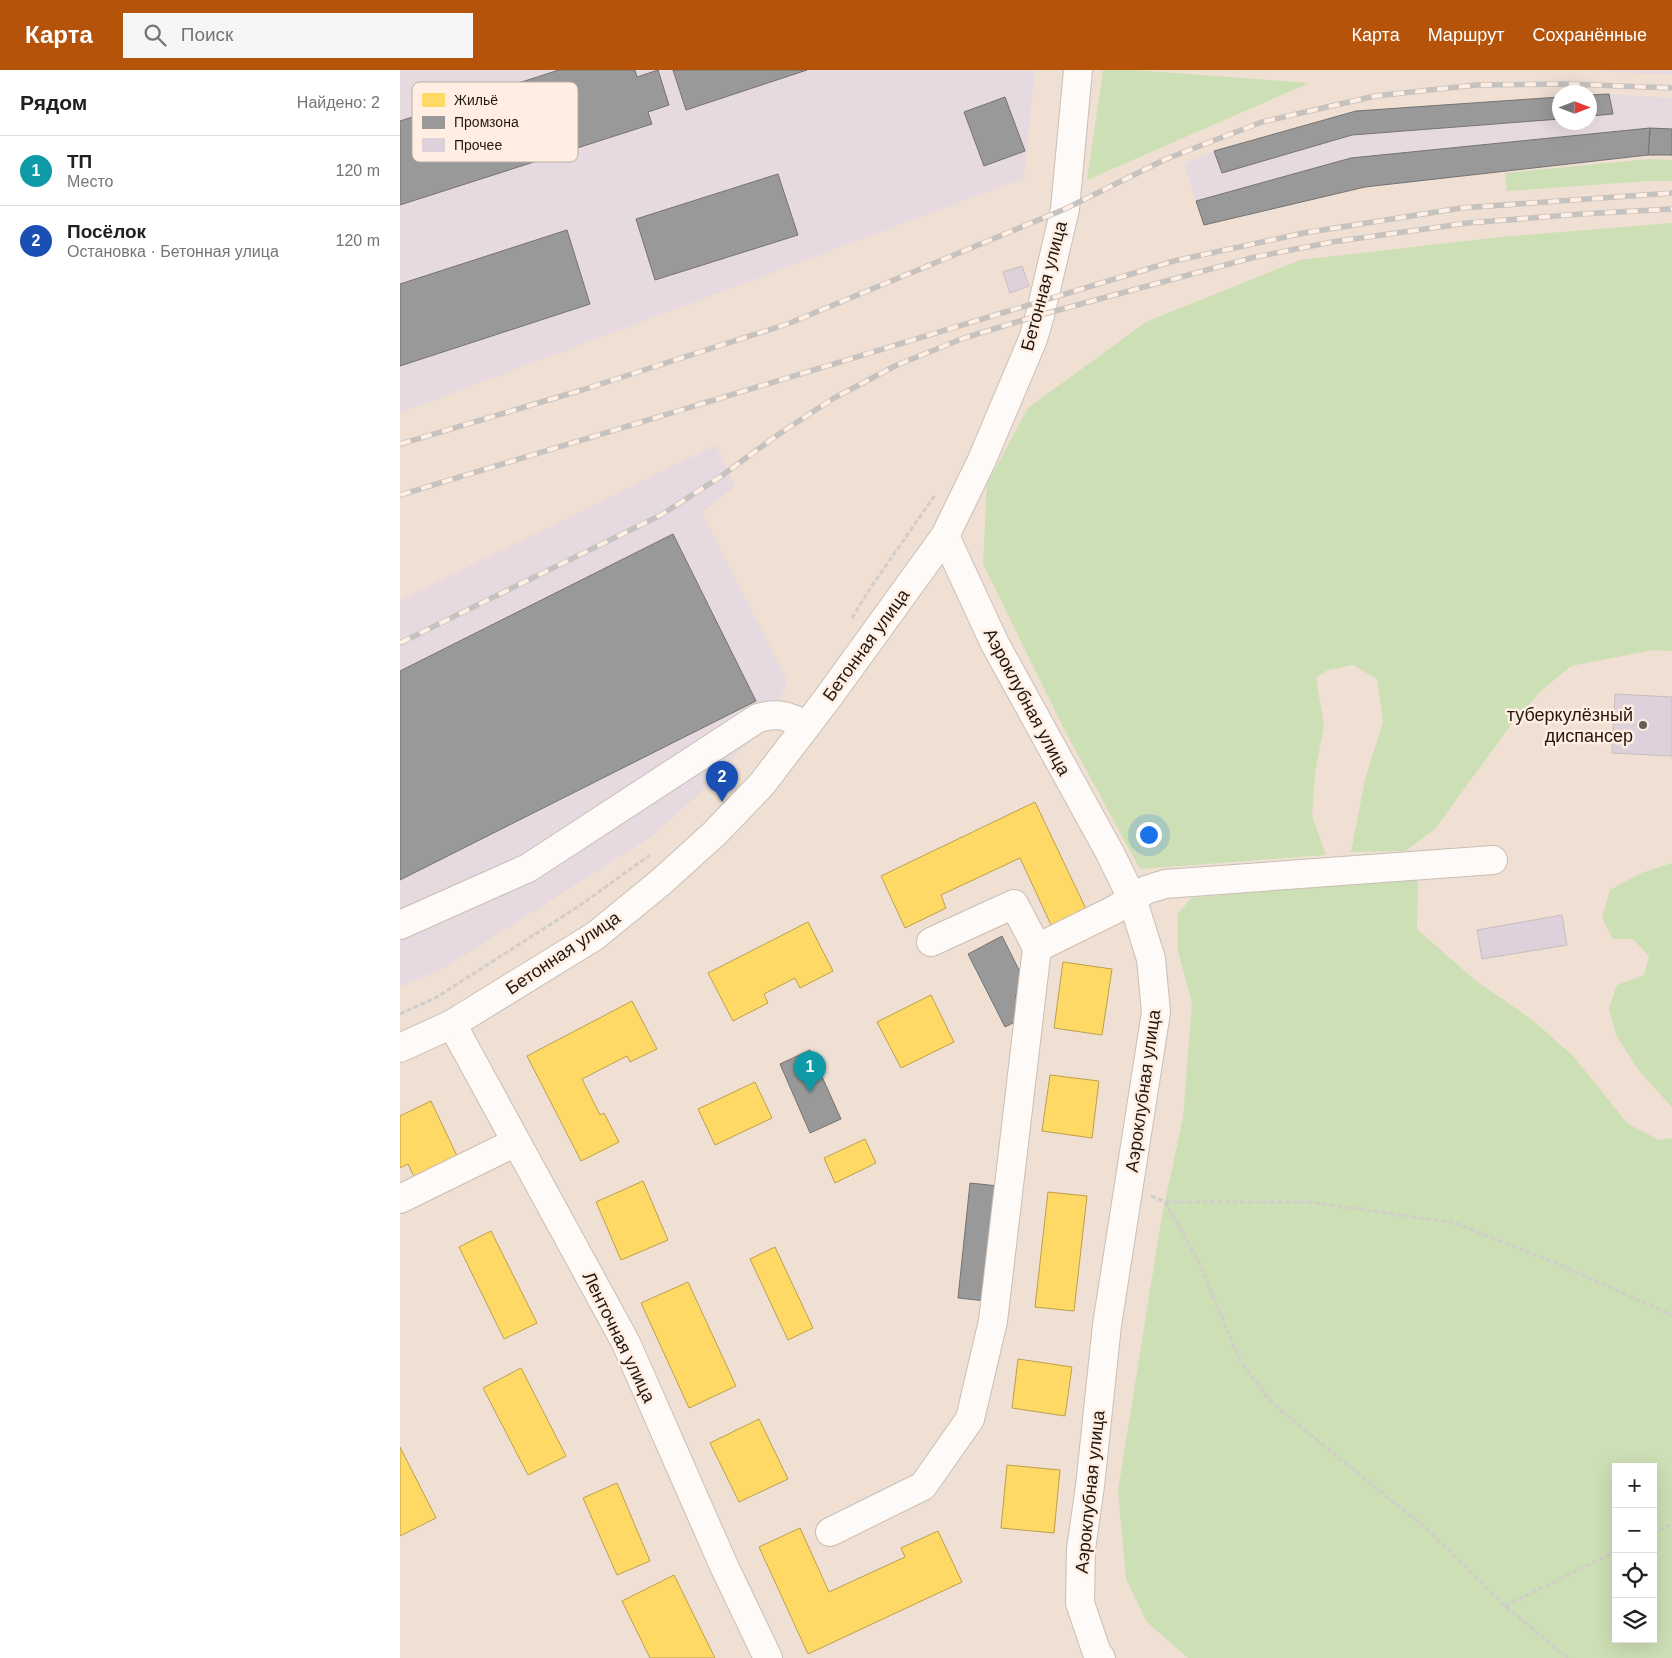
<!DOCTYPE html>
<html lang="ru">
<meta charset="utf-8">
<style>
:root{--surface:#fff;--page:#f6f6f6;--text:#202124;--muted:#757577;--line:#e0e0e0;--accent:#b45309}
body{margin:0;font-family:Arial,sans-serif;background:var(--page);color:var(--text)}
.controls{position:absolute;right:15px;bottom:15px;display:grid;overflow:hidden;border-radius:0px;box-shadow:0 5px 20px #0002}
.controls button{width:45px;height:45px;display:grid;place-items:center;padding:0;border:0;border-bottom:1px solid var(--line);background:var(--surface);color:var(--text);font:25px sans-serif}
.compass{position:absolute;left:1152px;top:15px;width:45px;height:45px;border-radius:50%;background:var(--surface);box-shadow:0 5px 20px #0002;rotate:90deg}
.you{position:absolute;left:748px;top:764px;width:18px;height:18px;margin:-12px;border:4px solid #fff;border-radius:50%;background:#1a73e8;box-shadow:0 0 0 8px #1a73e833}
.badge{display:grid;place-items:center;width:32px;height:32px;border-radius:50%;background:var(--accent);color:#fff;font-size:16px;font-weight:700}
.pin{position:absolute;translate:-50% -41px;filter:drop-shadow(0 1px 2px #0008)}
.pin::after{content:'';position:absolute;top:26px;width:18px;height:15px;background:inherit;clip-path:polygon(0 0,100% 0,50% 100%)}
.list{margin:0;padding:0;list-style:none}
h2{display:flex;justify-content:space-between;align-items:center;height:65px;margin:0;padding:0 20px;font-size:21px}
h2 small{font-size:16px;font-weight:400;color:var(--muted)}
.list li{display:grid;grid-template-columns:32px 1fr auto;gap:15px;align-items:center;box-sizing:border-box;height:70px;padding:0 20px;border-top:1px solid var(--line)}
.list b{display:block;font-size:19px;white-space:nowrap}
.list p{margin:0;font-size:16px;white-space:nowrap;color:var(--muted)}
.list em{font-size:16px;font-style:normal;color:var(--muted)}
.icon{flex:none;width:28px;height:28px;fill:none;stroke:currentColor;stroke-width:2;stroke-linecap:round;stroke-linejoin:round}
.map{position:relative;flex:none;width:1272px;height:1588px;overflow:hidden}
header{display:flex;align-items:center;gap:30px;box-sizing:border-box;height:70px;padding:0 25px;background:var(--accent);color:#fff}
header strong{font-size:24px}
nav{display:flex;gap:28px;margin-inline-start:auto;font-size:18px}
.search{width:350px;height:45px;background:var(--page);display:flex;align-items:center;gap:12px;box-sizing:border-box;padding:0 18px;border-radius:0px;color:var(--muted);font-size:19px}
main{display:flex}
aside{flex:1;background:var(--surface)}
.map>svg:first-child{display:block}
.industrial{fill:#e6dae0}
.green{fill:#cddfb4;fill-rule:evenodd}
.homes{fill:#ffd966;stroke:#bc9f4c}
.industry{fill:#999;stroke:#757270}
.building{fill:#ded1db;stroke:#c7bebe}
.lines{fill:none;stroke-linecap:round;stroke-linejoin:round}
.minor-casing{stroke:#cabeb4;stroke-width:30}
.path{stroke:#d1cdca;stroke-width:3;stroke-dasharray:5 2.5;stroke-linecap:butt}
.minor{stroke:#fdfaf8;stroke-width:28}
.rail-casing{stroke:#c6c2bf;stroke-width:5.5}
.rail{stroke:#ffeee1;stroke-width:4;stroke-dasharray:11;stroke-linecap:butt}
.poi-dot{fill:#695e54;stroke:#ffeee1;stroke-width:2}
.labels{text-anchor:middle;stroke-width:5;stroke-linejoin:round;paint-order:stroke}
.street-label{font-size:18px;fill:#211810;stroke:#ffeee1}
.poi-label{font-size:18px;fill:#211810;stroke:#ffeee1;text-anchor:end}
.key{fill:#ffeee1;stroke:#bcaea2;stroke-width:1}
.key-label{font-size:14px;fill:#211810}
</style>
<header>
<strong>Карта</strong>
<div class="search"><svg class="icon" aria-label="search" viewBox="0 0 24 24"><circle cx="10" cy="10" r="6"/><path d="M15 15l6 6"/></svg>Поиск</div>
<nav><a>Карта</a><a>Маршрут</a><a>Сохранённые</a></nav>
</header>
<main>
<aside>
<h2>Рядом<small>Найдено: 2</small></h2>
<ul class="list">
<li><span class="badge" style="background:#0f9aa8">1</span><div><b>ТП</b><p>Место</p></div><em>120 m</em></li>
<li><span class="badge" style="background:#1a4fb4">2</span><div><b>Посёлок</b><p>Остановка · Бетонная улица</p></div><em>120 m</em></li>
</ul>
</aside>
<div class="map">
<svg width="1272" height="1588" viewBox="0 0 1272 1588">
<rect width="100%" height="100%" fill="#efe0d3"/>
<g class="industrial">
<path d="M 0,0 L 635,0 L 624,108 L 0,343 Z"/>
<path d="M 1185,0 L 1272,0 L 1272,5 Z"/>
<path d="M 1209,24 L 1272,28 L 1272,85 L 1248,85 L 965,117 L 804,155 L 784,93 L 814,81 L 1159,27 L 1160,52 L 1190,52 L 1190,25 Z"/>
<path d="M 316,375 L 335,416 L 302,443 L 388,612 L 373,644 L 309,715 L 251,767 L 44,898 L 0,917 L 0,530 Z"/>
</g>
<g class="green">
<path d="M 703,0 L 735,0 L 909,13 L 687,110 Z"/>
<path d="M 1249,89 L 1272,90 L 1272,111 L 1248,111 L 1107,121 L 1105,103 Z"/>
<path d="M 1272,153 L 1272,581 L 1253,580 L 1171,596 L 1141,621 L 1113,652 L 1035,759 L 1005,781 L 951,782 L 965,709 L 983,652 L 977,609 L 953,595 L 928,600 L 916,608 L 924,656 L 915,703 L 912,746 L 926,785 L 740,799 L 663,657 L 583,494 L 587,414 L 628,338 L 746,252 L 900,190 L 1100,167 Z"/>
<path d="M 1272,793 L 1272,1037 L 1239,1001 L 1216,965 L 1209,938 L 1217,915 L 1244,905 L 1249,886 L 1233,869 L 1213,869 L 1202,848 L 1210,820 L 1241,803 Z"/>
<path d="M 1018,806 L 1017,859 L 1075,910 L 1134,951 L 1174,987 L 1228,1054 L 1259,1070 L 1272,1068 L 1272,1588 L 788,1588 L 747,1552 L 726,1509 L 718,1421 L 762,1145 L 783,1048 L 792,933 L 778,881 L 778,844 L 791,828 ZM 1216,1397 L 1253,1397 L 1253,1569 L 1216,1569 Z"/>
</g>
<g class="homes">
<path d="M 635,732 L 687,841 L 652,857 L 620,788 L 541,825 L 546,838 L 505,858 L 481,806 Z"/>
<path d="M 408,852 L 433,901 L 400,918 L 395,908 L 364,924 L 368,933 L 333,951 L 308,903 Z"/>
<path d="M 663,892 L 712,899 L 702,965 L 654,958 Z"/>
<path d="M 531,925 L 554,972 L 501,998 L 477,952 Z"/>
<path d="M 232,931 L 257,979 L 230,992 L 227,986 L 182,1009 L 200,1045 L 204,1043 L 219,1072 L 181,1091 L 127,986 Z"/>
<path d="M 650,1005 L 699,1011 L 692,1068 L 642,1061 Z"/>
<path d="M 355,1012 L 372,1048 L 315,1075 L 298,1039 Z"/>
<path d="M 31,1031 L 59,1090 L 16,1111 L 8,1094 L 0,1098 L 0,1046 Z"/>
<path d="M 465,1069 L 476,1093 L 435,1113 L 424,1088 Z"/>
<path d="M 243,1111 L 268,1170 L 221,1190 L 196,1132 Z"/>
<path d="M 648,1122 L 687,1126 L 674,1241 L 635,1237 Z"/>
<path d="M 91,1161 L 137,1253 L 104,1269 L 59,1177 Z"/>
<path d="M 375,1177 L 413,1258 L 388,1270 L 350,1189 Z"/>
<path d="M 288,1212 L 336,1316 L 289,1338 L 241,1233 Z"/>
<path d="M 618,1289 L 672,1297 L 665,1346 L 612,1338 Z"/>
<path d="M 121,1298 L 166,1386 L 128,1405 L 83,1318 Z"/>
<path d="M 359,1349 L 388,1409 L 339,1432 L 310,1373 Z"/>
<path d="M 0,1377 L 36,1448 L 0,1466 Z"/>
<path d="M 607,1395 L 660,1400 L 654,1463 L 601,1458 Z"/>
<path d="M 217,1413 L 250,1491 L 217,1505 L 183,1428 Z"/>
<path d="M 400,1458 L 429,1522 L 505,1487 L 501,1478 L 538,1461 L 562,1512 L 408,1584 L 359,1477 Z"/>
<path d="M 274,1505 L 315,1588 L 250,1588 L 222,1531 Z"/>
</g>
<g class="industry">
<path d="M 159,0 L 235,0 L 237,7 L 258,0 L 269,35 L 248,42 L 252,54 L 0,135 L 0,51 Z"/>
<path d="M 273,0 L 407,0 L 286,40 Z"/>
<path d="M 1209,24 L 1213,44 L 1190,46 L 1190,25 Z"/>
<path d="M 605,27 L 625,81 L 584,96 L 564,42 Z"/>
<path d="M 1160,27 L 1160,49 L 952,65 L 822,103 L 814,81 L 956,41 Z"/>
<path d="M 1250,58 L 1272,59 L 1272,85 L 1248,85 Z"/>
<path d="M 1250,58 L 1248,85 L 965,117 L 804,155 L 796,131 L 951,88 Z"/>
<path d="M 378,104 L 398,165 L 255,210 L 236,149 Z"/>
<path d="M 167,160 L 190,234 L 0,296 L 0,214 Z"/>
<path d="M 273,464 L 356,631 L 0,810 L 0,601 Z"/>
<path d="M 602,866 L 628,918 L 615,925 L 625,947 L 605,957 L 568,884 Z"/>
<path d="M 410,980 L 441,1049 L 410,1063 L 380,994 Z"/>
<path d="M 570,1113 L 598,1116 L 586,1231 L 558,1228 Z"/>
</g>
<g class="building">
<path d="M 622,196 L 629,216 L 610,223 L 603,202 Z"/>
<path d="M 1215,624 L 1272,627 L 1272,686 L 1212,683 Z"/>
<path d="M 1162,845 L 1167,875 L 1082,889 L 1077,860 Z"/>
</g>
<g class="lines">
<g class="minor-casing">
<g id="minor">
<path d="M 545,466 L 595,574 L 710,783 L 732,828 L 751,889 L 756,942 L 707,1255 L 690,1416 L 681,1479 L 680,1533 L 697,1583 L 701,1588"/>
<path d="M 0,855 L 128,798 L 358,648 C 380,642 387,646 407,655"/>
<path d="M 531,872 L 614,834 L 637,878 L 714,840 L 746,820 L 765,814 L 1093,790"/>
<path d="M 52,954 L 226,1273 L 324,1496 L 368,1588"/>
<path d="M 0,978 L 52,954 L 195,866 L 261,812 L 315,763 L 362,714 L 427,629 L 545,466 L 581,392 L 633,269 L 640,245 L 665,139 L 678,0"/>
<path d="M 0,1129 L 116,1072"/>
<path d="M 430,1462 L 523,1416 L 570,1349 L 593,1251 L 637,878"/>
</g>
</g>
<g class="path">
<path d="M 452,548 L 471,517 L 535,425"/>
<path d="M 0,944 L 37,927 L 179,836 L 250,785"/>
<path d="M 751,1126 L 765,1132 L 798,1190 L 840,1291 L 874,1335 L 1028,1460 L 1105,1536 L 1168,1588"/>
<path d="M 765,1132 L 910,1132 L 1055,1153 L 1153,1192 L 1272,1245"/>
<path d="M 1253,1463 L 1272,1454"/>
<path d="M 1105,1536 L 1216,1481"/>
</g>
<use href="#minor" class="minor"/>
<g class="rail-casing">
<g id="rail">
<path d="M 0,374 L 182,320 L 390,253 L 665,139 L 766,89 L 862,52 L 975,26 L 1076,15 L 1167,14 L 1272,18"/>
<path d="M 0,425 L 774,191 L 904,163 L 1061,138 L 1272,123"/>
<path d="M 0,573 L 261,445 L 320,407 L 379,364 L 434,328 L 497,295 L 564,268 L 640,245 L 855,187 L 932,172 L 1068,153 L 1181,144 L 1272,139"/>
</g>
</g>
<use href="#rail" class="rail"/>
</g>
<circle class="poi-dot" cx="1243" cy="655" r="5"/>
<g class="labels">
<g class="street-label">
<text transform="translate(644 216) rotate(-75)" y="6">Бетонная улица</text>
<text transform="translate(466 575) rotate(-54)" y="6">Бетонная улица</text>
<text transform="translate(627 632) rotate(62)" y="6">Аэроклубная улица</text>
<text transform="translate(163 883) rotate(-34)" y="6">Бетонная улица</text>
<text transform="translate(743 1021) rotate(-82)" y="6">Аэроклубная улица</text>
<text transform="translate(219 1267) rotate(64)" y="6">Ленточная улица</text>
<text transform="translate(690 1422) rotate(-84)" y="6">Аэроклубная улица</text>
</g>
<g class="poi-label">
<text x="1233" y="651">туберкулёзный<tspan x="1233" dy="21">диспансер</tspan></text>
</g>
</g>
<rect x="12" y="12" width="166" height="80" rx="8" class="key"/>
<rect x="22" y="23" width="23" height="14" fill="#ffd966"/>
<rect x="22" y="46" width="23" height="13" fill="#999"/>
<rect x="22" y="68" width="23" height="14" fill="#ded1db"/>
<g class="key-label">
<text x="54" y="35">Жильё</text>
<text x="54" y="57">Промзона</text>
<text x="54" y="80">Прочее</text>
</g>
</svg>
<div class="controls">
<button>+</button>
<button>−</button>
<button><svg class="icon" aria-label="locate" viewBox="0 0 24 24"><circle cx="12" cy="12" r="6"/><path d="M12 2v4M12 18v4M2 12h4M18 12h4"/></svg></button>
<button><svg class="icon" aria-label="layers" viewBox="0 0 24 24"><path d="M12 4l9 5-9 5-9-5zM3 14l9 5 9-5"/></svg></button>
</div>
<svg class="compass" viewBox="-18 -18 36 36"><path d="M0-13l5 13h-10z" fill="#e53935"/><path d="M0 13l5-13h-10z" fill="#757577"/></svg>
<div class="you"></div>
<div class="pin badge" style="left:410px;top:1022px;background:#0f9aa8">1</div>
<div class="pin badge" style="left:322px;top:732px;background:#1a4fb4">2</div>
</div>
</main>
